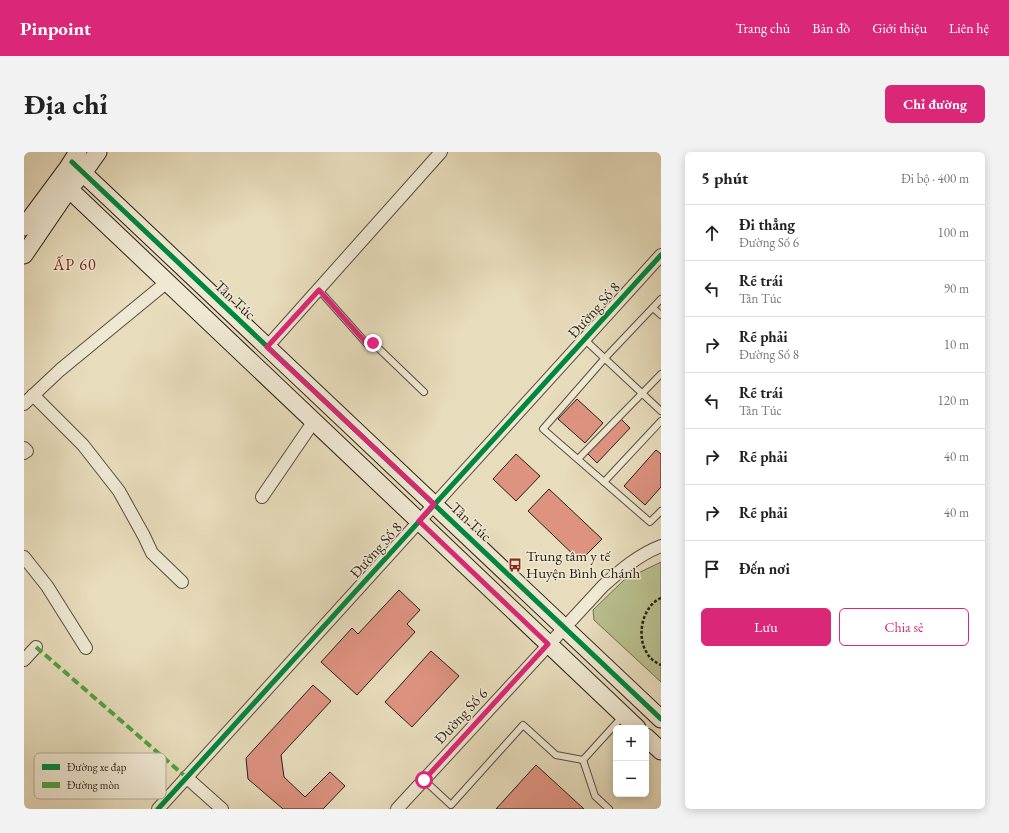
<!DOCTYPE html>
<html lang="vi">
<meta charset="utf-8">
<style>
:root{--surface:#fff;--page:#f2f2f2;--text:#222;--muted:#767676;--line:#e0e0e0;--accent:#db2777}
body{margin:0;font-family:"EB Garamond",serif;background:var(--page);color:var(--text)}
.controls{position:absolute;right:12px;bottom:12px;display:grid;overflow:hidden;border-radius:6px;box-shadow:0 2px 10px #0003}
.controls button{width:36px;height:36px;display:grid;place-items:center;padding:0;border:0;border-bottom:1px solid var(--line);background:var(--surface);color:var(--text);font:20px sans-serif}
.stop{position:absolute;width:12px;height:12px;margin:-9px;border:3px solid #db2777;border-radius:50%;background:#fff}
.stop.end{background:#db2777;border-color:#fff;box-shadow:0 1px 4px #0008}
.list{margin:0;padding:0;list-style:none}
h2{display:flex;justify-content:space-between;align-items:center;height:52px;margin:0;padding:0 16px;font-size:17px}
h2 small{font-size:13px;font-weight:400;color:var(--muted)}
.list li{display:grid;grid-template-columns:26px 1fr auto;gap:12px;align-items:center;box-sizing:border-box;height:56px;padding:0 16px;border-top:1px solid var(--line)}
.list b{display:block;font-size:15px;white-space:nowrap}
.list p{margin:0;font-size:13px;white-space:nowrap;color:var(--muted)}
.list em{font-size:13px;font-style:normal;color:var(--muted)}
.actions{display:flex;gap:8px;padding:12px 16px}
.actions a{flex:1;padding:9px 0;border:1px solid var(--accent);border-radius:6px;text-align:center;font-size:14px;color:var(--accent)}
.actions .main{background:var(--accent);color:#fff}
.icon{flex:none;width:22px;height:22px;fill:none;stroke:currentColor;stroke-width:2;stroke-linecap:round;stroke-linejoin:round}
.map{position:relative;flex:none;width:637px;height:657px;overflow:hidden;border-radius:6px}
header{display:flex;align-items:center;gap:24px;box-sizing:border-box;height:56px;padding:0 20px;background:var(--accent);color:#fff}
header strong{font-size:19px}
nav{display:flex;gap:22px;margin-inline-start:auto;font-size:14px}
.intro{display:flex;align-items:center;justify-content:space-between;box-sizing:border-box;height:96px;padding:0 24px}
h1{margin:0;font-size:28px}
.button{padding:10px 18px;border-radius:6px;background:var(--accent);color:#fff;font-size:14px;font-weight:700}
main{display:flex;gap:24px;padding:0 24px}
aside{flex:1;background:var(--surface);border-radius:6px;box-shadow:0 2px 10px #0003}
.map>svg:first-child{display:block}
.green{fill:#b9bf8e;stroke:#706e52}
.building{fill:#de9381;stroke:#281e15}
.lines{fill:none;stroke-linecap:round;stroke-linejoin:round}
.lane-casing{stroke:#584e3f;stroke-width:8}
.street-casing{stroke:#584e3f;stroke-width:14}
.secondary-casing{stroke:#281e15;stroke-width:19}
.path{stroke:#281e15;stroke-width:2.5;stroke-dasharray:3 2;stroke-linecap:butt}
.lane{stroke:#efe8d3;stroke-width:6}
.street{stroke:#efe8d3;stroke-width:12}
.secondary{stroke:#efe8d3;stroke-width:17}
.quiet{stroke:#51a240;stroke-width:4;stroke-dasharray:8 4;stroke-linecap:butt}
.cycleway-casing{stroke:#efe8d3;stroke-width:8}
.cycleway{stroke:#00873e;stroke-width:5}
.route{stroke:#db2777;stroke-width:5}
.labels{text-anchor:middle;stroke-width:3;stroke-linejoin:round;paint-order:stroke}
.street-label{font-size:15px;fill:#281e15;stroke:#efe8d3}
.poi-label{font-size:15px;fill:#281e15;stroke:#efe8d3;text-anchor:start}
.neighbourhood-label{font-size:16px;letter-spacing:1px;fill:#7a1f14;stroke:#efe8d3}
.key{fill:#efe8d3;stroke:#b3ab9a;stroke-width:1}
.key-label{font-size:11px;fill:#281e15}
</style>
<header>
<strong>Pinpoint</strong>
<nav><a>Trang chủ</a><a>Bản đồ</a><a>Giới thiệu</a><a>Liên hệ</a></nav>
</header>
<div class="intro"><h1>Địa chỉ</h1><a class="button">Chỉ đường</a></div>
<main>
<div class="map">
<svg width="637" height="657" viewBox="0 0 637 657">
<rect width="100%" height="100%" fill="#e7dcbc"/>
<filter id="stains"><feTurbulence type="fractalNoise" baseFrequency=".005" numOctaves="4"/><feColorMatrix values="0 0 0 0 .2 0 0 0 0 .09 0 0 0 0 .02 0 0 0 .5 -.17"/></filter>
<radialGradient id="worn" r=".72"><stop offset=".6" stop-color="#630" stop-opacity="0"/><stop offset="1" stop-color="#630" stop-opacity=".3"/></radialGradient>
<path class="green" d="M 637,410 L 637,530 L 570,468 L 569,458 L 600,428 Z"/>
<g class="building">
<path d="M 553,247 L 579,271 L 561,291 L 534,267 Z"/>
<path d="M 596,266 L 606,276 L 573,311 L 563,301 Z"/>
<path d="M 632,298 L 637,302 L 637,335 L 621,353 L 600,334 Z"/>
<path d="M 492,302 L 516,324 L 492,349 L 469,327 Z"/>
<path d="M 525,337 L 578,387 L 556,409 L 504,359 Z"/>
<path d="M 375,438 L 396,458 L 383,472 L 391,480 L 333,543 L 297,510 L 328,476 L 334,482 Z"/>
<path d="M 407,499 L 435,524 L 388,575 L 361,550 Z"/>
<path d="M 289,533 L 307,549 L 257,603 L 260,625 L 281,645 L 306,620 L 321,634 L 299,657 L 259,657 L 224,627 L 222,606 Z"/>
<path d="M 512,613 L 560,657 L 472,657 Z"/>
</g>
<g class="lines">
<g class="lane-casing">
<g id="lane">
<path d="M 295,138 L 343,192 L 349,191 L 400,240"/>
<path d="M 637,147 L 581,206 L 519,277 L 626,370 L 637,359"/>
<path d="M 629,156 L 637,163"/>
<path d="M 560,187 L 637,259"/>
<path d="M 554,307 L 637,222"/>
<path d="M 580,330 L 637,269"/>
<path d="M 400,628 L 427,653 L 499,573 L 532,603 L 559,608"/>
<path d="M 585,657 L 571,644 L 559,608 L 598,565"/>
</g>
</g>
<g class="street-casing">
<g id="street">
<path d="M 243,195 L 417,0"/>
<path d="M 9,243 L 59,293 L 95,339 L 120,384 L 128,401 L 158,430"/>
<path d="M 0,252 L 36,218 L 143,130"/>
<path d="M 0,296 L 3,299 L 0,301"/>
<path d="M 238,345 L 290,269"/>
<path d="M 0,405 L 23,434 L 62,496"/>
<path d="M 0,508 L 12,495"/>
<path d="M 162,625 L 198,657"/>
<path d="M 134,657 L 637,103"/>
<path d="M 373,657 L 579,434 C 597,418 614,403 637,394"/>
</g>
</g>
<g class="secondary-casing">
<g id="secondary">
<path d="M 59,21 L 637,567"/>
<path d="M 45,37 L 613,576"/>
<path d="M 0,75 L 43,17 L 54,0"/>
<path d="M 0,103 L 45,37 L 59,21 L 74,0"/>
<path d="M 622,585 L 637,599"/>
</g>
</g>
<path class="path" d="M 637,446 C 618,454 612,485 623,501 C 626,507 631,510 637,513"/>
<use href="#lane" class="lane"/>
<use href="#street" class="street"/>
<use href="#secondary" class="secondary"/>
<path class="quiet" d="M 12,495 L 162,625"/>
<g class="cycleway-casing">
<g id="cycleway">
<path d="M 48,10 L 637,567"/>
<path d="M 134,657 L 637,103"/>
</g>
</g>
<use href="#cycleway" class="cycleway"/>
</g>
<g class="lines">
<path class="route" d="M 349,191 L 343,192 L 295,138 L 243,195 L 410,352 L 395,369 L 524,492 L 400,628"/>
</g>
<defs>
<g id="bus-bare" transform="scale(1.08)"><path d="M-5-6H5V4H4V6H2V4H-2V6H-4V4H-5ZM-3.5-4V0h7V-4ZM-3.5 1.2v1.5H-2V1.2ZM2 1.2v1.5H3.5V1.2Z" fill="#8f2418" stroke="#efe8d3" stroke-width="2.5" paint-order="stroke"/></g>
</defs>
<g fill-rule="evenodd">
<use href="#bus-bare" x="491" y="413"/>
</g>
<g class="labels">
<g class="street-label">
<text transform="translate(211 148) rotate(43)" y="5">Tân Túc</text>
<text transform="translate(570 158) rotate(-48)" y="5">Đường Số 8</text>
<text transform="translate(447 370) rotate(43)" y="5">Tân Túc</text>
<text transform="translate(352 398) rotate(-48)" y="5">Đường Số 8</text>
<text transform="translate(437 564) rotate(-47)" y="5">Đường Số 6</text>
</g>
<g class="poi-label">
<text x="502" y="409">Trung tâm y tế<tspan x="502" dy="17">Huyện Bình Chánh</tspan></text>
</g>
<g class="neighbourhood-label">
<text x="51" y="118">ẤP 60</text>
</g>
</g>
<rect x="10" y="601" width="132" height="46" rx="6" class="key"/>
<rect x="18" y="612" width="18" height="6" fill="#00873e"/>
<rect x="18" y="630" width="18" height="6" fill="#51a240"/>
<g class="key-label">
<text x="43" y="619">Đường xe đạp</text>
<text x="43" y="637">Đường mòn</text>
</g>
<rect width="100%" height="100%" filter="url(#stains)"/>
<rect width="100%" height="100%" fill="url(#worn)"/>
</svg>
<div class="controls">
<button>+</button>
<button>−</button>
</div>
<div class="stop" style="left:400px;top:628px"></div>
<div class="stop end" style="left:349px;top:191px"></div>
</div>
<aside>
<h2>5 phút<small>Đi bộ · 400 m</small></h2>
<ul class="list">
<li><svg class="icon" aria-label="ahead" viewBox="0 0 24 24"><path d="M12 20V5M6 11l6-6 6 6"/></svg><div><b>Đi thẳng</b><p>Đường Số 6</p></div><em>100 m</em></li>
<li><svg class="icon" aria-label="left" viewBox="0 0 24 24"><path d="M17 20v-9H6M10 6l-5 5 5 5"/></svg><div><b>Rẽ trái</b><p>Tân Túc</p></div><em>90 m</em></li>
<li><svg class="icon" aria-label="right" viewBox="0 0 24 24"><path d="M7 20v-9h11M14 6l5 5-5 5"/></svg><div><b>Rẽ phải</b><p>Đường Số 8</p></div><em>10 m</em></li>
<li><svg class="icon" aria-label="left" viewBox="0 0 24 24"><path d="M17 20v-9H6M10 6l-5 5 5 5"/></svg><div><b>Rẽ trái</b><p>Tân Túc</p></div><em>120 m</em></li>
<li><svg class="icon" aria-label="right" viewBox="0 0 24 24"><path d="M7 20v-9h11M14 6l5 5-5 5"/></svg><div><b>Rẽ phải</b></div><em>40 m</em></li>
<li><svg class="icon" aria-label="right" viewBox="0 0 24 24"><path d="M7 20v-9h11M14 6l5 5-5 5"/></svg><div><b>Rẽ phải</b></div><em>40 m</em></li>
<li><svg class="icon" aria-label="arrive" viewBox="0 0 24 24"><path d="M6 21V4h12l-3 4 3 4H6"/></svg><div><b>Đến nơi</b></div></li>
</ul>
<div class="actions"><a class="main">Lưu</a><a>Chia sẻ</a></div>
</aside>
</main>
